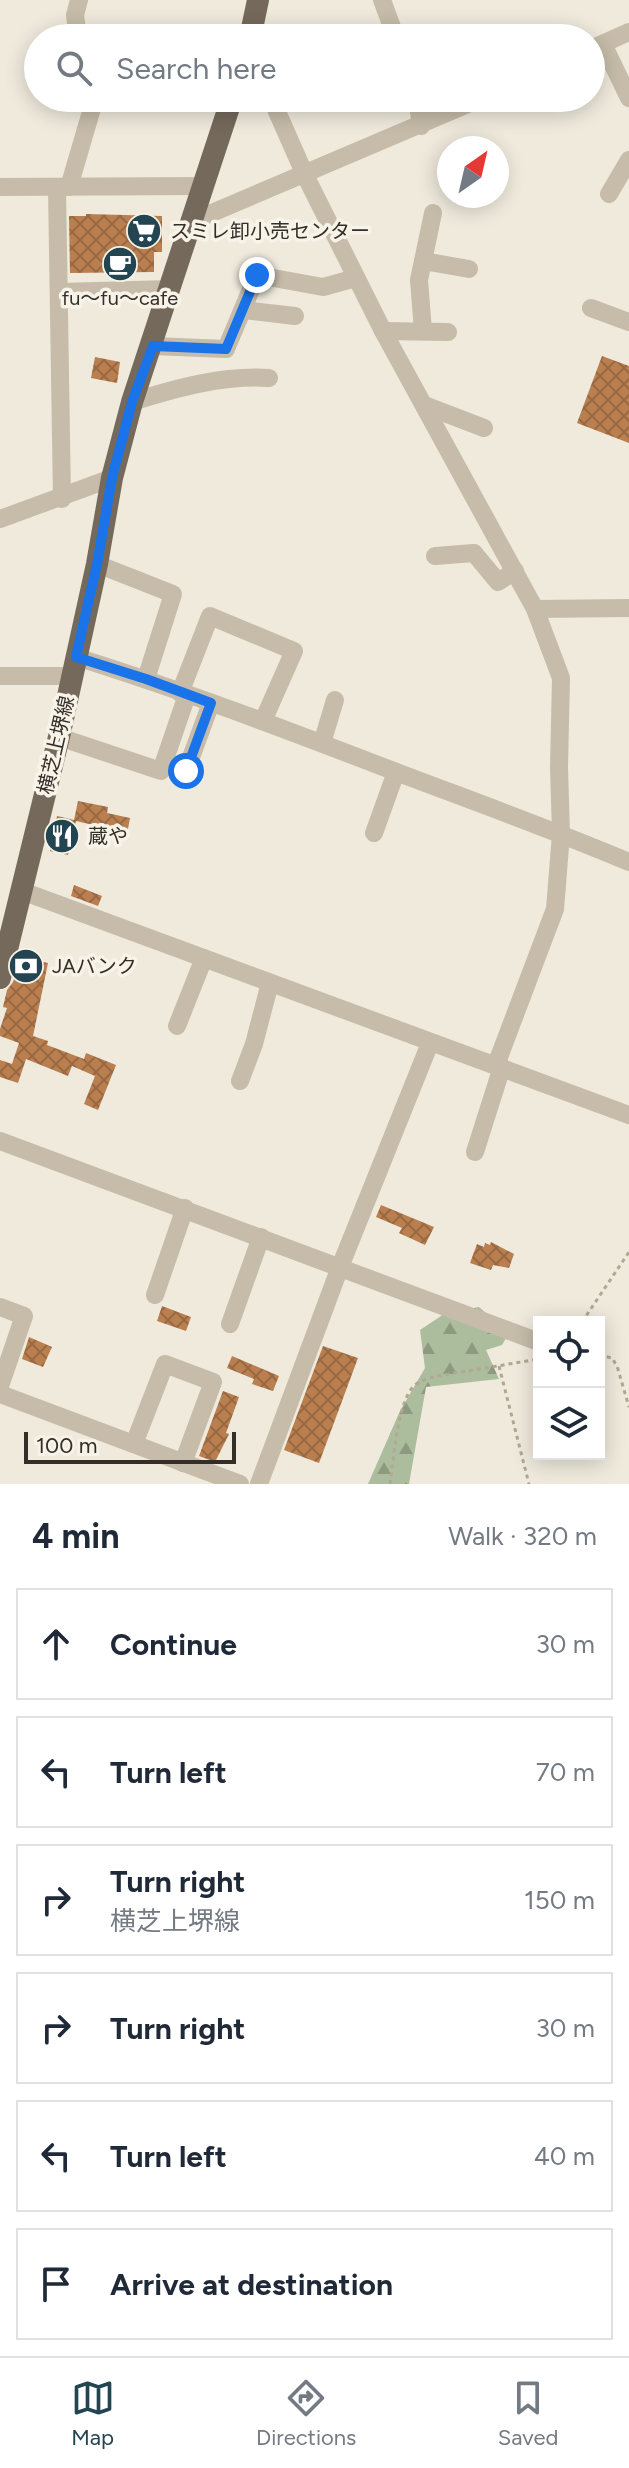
<!DOCTYPE html>
<meta charset="utf-8">
<style>
:root{--surface:#fff;--page:#f6f6f7;--text:#1f2937;--muted:#747a83;--line:#e0e1e3;--accent:#224551}
body{margin:0;font-family:Figtree,"Noto Sans JP",sans-serif;background:var(--page);color:var(--text)}
.controls{position:absolute;right:24px;bottom:24px;display:grid;overflow:hidden;border-radius:0px;box-shadow:0 4px 20px #0003}
.controls button{width:72px;height:72px;display:grid;place-items:center;padding:0;border:0;border-bottom:2px solid var(--line);background:var(--surface);color:var(--text);font:40px sans-serif}
.compass{position:absolute;left:437px;top:136px;width:72px;height:72px;border-radius:50%;background:var(--surface);box-shadow:0 4px 20px #0003;rotate:34deg}
.scale{position:absolute;left:24px;bottom:20px;width:212px;box-sizing:border-box;padding-left:8px;border:4px solid #342e28;border-top:0;font-size:22px;line-height:28px;white-space:nowrap;color:#342e28;-webkit-text-stroke:6px #f7f3e8;paint-order:stroke}
.stop{position:absolute;width:24px;height:24px;margin:-18px;border:6px solid #1a73e8;border-radius:50%;background:#fff}
.stop.end{background:#1a73e8;border-color:#fff;box-shadow:0 2px 8px #0008}
.list{margin:0;padding:0;list-style:none}
h2{display:flex;justify-content:space-between;align-items:center;height:104px;margin:0;padding:0 32px;font-size:34px}
h2 small{font-size:26px;font-weight:400;color:var(--muted)}
.list li{display:grid;grid-template-columns:52px 1fr auto;gap:24px;align-items:center;box-sizing:border-box;height:112px;margin:0 16px 16px;padding:0 16px;border:2px solid var(--line);border-radius:0px}
.list b{display:block;font-size:30px;white-space:nowrap}
.list p{margin:0;font-size:26px;white-space:nowrap;color:var(--muted)}
.list em{font-size:26px;font-style:normal;color:var(--muted)}
.icon{flex:none;width:44px;height:44px;fill:none;stroke:currentColor;stroke-width:2;stroke-linecap:round;stroke-linejoin:round}
.map{position:relative;flex:none;width:629px;height:1484px;overflow:hidden}
.search{position:absolute;background:var(--surface);box-shadow:0 4px 20px #0003;left:24px;right:24px;top:24px;height:88px;display:flex;align-items:center;gap:20px;box-sizing:border-box;padding:0 28px;border-radius:44px;color:var(--muted);font-size:30px}
.sheet{height:872px;background:var(--surface)}
nav{display:flex;justify-content:space-around;align-items:center;box-sizing:border-box;height:112px;border-top:2px solid var(--line);background:var(--surface);font-size:22px;color:var(--muted)}
nav a{display:grid;justify-items:center;gap:4px}
nav .on{color:var(--accent)}
.map>svg:first-child{display:block}
.forest{fill:url(#forest-firs)}
.building{fill:url(#building-cross-hatch)}
.lines{fill:none;stroke-linecap:round;stroke-linejoin:round}
.path{stroke:#b2a793;stroke-width:3;stroke-dasharray:4 4;stroke-linecap:butt}
.minor{stroke:#c6bca9;stroke-width:18}
.major{stroke:#75695b;stroke-width:22}
.route{stroke:#1a73e8;stroke-width:10}
.labels{text-anchor:middle;stroke-width:7;stroke-linejoin:round;paint-order:stroke}
.poi-label{font-size:20px;fill:#342e28;stroke:#f7f3e8;text-anchor:start}
.street-label{font-size:20px;fill:#342e28;stroke:#f7f3e8}
</style>
<div class="map">
<svg width="629" height="1484" viewBox="0 0 629 1484">
<defs>
<pattern id="forest-firs" width="22" height="20" patternUnits="userSpaceOnUse" patternTransform="scale(2)"><rect width="22" height="20" fill="#acbd9d"/><path d="M5 1l3.5 6h-7zM16 11l3.5 6h-7z" fill="#8d9a80"/></pattern>
<pattern id="building-cross-hatch" width="8" height="8" patternUnits="userSpaceOnUse" patternTransform="scale(2)"><rect width="8" height="8" fill="#ba7f4f"/><path d="M0 0l8 8M0 8l8-8" fill="none" stroke="#986842"/></pattern>
</defs>
<rect width="100%" height="100%" fill="#efeadc"/>
<path class="forest" d="M 479,1307 L 509,1333 L 502,1345 L 486,1350 L 499,1379 L 426,1387 L 409,1484 L 368,1484 L 400,1411 L 425,1368 L 420,1330 L 444,1314 Z"/>
<g class="building">
<path d="M 86,214 L 162,216 L 162,252 L 154,252 L 154,272 L 70,273 L 69,216 L 86,216 Z"/>
<path d="M 602,356 L 629,366 L 629,443 L 577,423 Z"/>
<path d="M 95,357 L 120,362 L 117,383 L 91,378 Z"/>
<path d="M 78,801 L 108,807 L 107,813 L 130,818 L 126,840 L 110,837 L 111,829 L 76,821 L 68,855 L 50,851 L 57,816 L 74,820 Z"/>
<path d="M 74,885 L 102,896 L 98,906 L 71,896 Z"/>
<path d="M 21,957 L 48,963 L 33,1036 L 48,1041 L 47,1045 L 84,1059 L 86,1053 L 116,1065 L 98,1110 L 84,1104 L 95,1076 L 72,1066 L 68,1076 L 26,1059 L 18,1083 L 0,1077 L 0,1060 L 12,1064 L 19,1043 L 0,1036 L 0,1029 L 7,1008 L 3,1007 L 7,990 L 13,982 Z"/>
<path d="M 381,1205 L 434,1227 L 425,1245 L 399,1233 L 402,1228 L 376,1217 Z"/>
<path d="M 491,1242 L 514,1254 L 509,1268 L 493,1265 L 491,1270 L 470,1263 L 477,1244 L 484,1247 L 485,1243 L 490,1245 Z"/>
<path d="M 162,1306 L 191,1317 L 186,1331 L 157,1321 Z"/>
<path d="M 29,1337 L 52,1347 L 43,1367 L 22,1359 Z"/>
<path d="M 323,1346 L 358,1358 L 319,1463 L 284,1450 Z"/>
<path d="M 232,1356 L 279,1376 L 273,1391 L 252,1384 L 254,1379 L 227,1368 Z"/>
<path d="M 223,1391 L 239,1397 L 226,1433 L 229,1434 L 215,1462 L 199,1456 Z"/>
</g>
<g class="lines">
<g class="path">
<path d="M 582,1322 L 629,1252"/>
<path d="M 599,1355 L 612,1358 L 617,1366 L 629,1407"/>
<path d="M 499,1366 L 529,1484"/>
<path d="M 390,1484 C 393,1462 398,1400 414,1386 C 420,1380 429,1378 437,1376 L 539,1359"/>
</g>
<g class="minor">
<path d="M 382,0 L 396,38"/>
<path d="M 78,38 L 75,15 L 79,0"/>
<path d="M 603,44 L 629,98"/>
<path d="M 591,49 L 629,32"/>
<path d="M 271,98 L 305,175 L 383,331 L 535,609 L 561,678 L 559,767 L 561,834 L 555,909 L 496,1065"/>
<path d="M 417,98 L 421,126"/>
<path d="M 0,187 L 204,186"/>
<path d="M 69,187 L 95,98"/>
<path d="M 57,188 L 62,499"/>
<path d="M 609,194 L 629,160"/>
<path d="M 193,221 L 482,98"/>
<path d="M 423,261 L 469,269"/>
<path d="M 59,292 L 171,289"/>
<path d="M 591,308 L 629,322"/>
<path d="M 243,310 L 295,316"/>
<path d="M 383,331 L 448,332"/>
<path d="M 423,331 L 419,280 L 433,213"/>
<path d="M 153,346 L 226,349 L 257,275 L 323,287 L 356,278"/>
<path d="M 132,402 C 176,388 223,375 269,378"/>
<path d="M 424,405 L 484,428"/>
<path d="M 0,519 L 112,478"/>
<path d="M 435,556 L 474,553 L 498,582 L 515,571"/>
<path d="M 97,564 L 173,594 L 146,679"/>
<path d="M 535,609 L 629,608"/>
<path d="M 76,657 C 182,690 287,730 391,770 C 470,800 551,829 629,862"/>
<path d="M 0,676 L 72,676"/>
<path d="M 180,693 L 210,616 L 294,651 L 263,721"/>
<path d="M 59,737 L 161,771 L 187,695"/>
<path d="M 322,743 L 335,700"/>
<path d="M 186,771 L 211,703"/>
<path d="M 374,833 L 396,772"/>
<path d="M 22,891 L 629,1115"/>
<path d="M 177,1026 L 204,958"/>
<path d="M 240,1081 L 254,1044 L 270,983"/>
<path d="M 0,1141 L 539,1342"/>
<path d="M 475,1152 L 502,1067"/>
<path d="M 155,1295 L 185,1208"/>
<path d="M 0,1307 L 24,1316 L 0,1386"/>
<path d="M 230,1324 L 261,1237"/>
<path d="M 0,1394 L 240,1484"/>
<path d="M 134,1444 L 165,1364 L 213,1382 L 183,1463"/>
<path d="M 259,1484 L 340,1267 L 430,1043"/>
</g>
<g class="major">
<path d="M 250,38 L 258,0"/>
<path d="M 0,978 L 59,737 L 97,564 L 112,478 L 132,402 L 232,98"/>
</g>
</g>
<g class="lines">
<path class="route" d="M 186,771 L 211,703 L 146,679 L 76,657 L 97,564 L 112,478 L 132,402 L 153,346 L 226,349 L 257,275"/>
</g>
<defs>
<g id="supermarket-disc" transform="scale(1.8)"><circle r="9.5" fill="#224551" stroke="#f7f3e8"/><path d="M-6-5.5h2.5l.6 2H6L4.5 2H-2.5L-4.4-4H-6ZM-1.5 3.2a1.3 1.3 0 1 0 .1 0ZM3 3.2a1.3 1.3 0 1 0 .1 0Z" fill="#fff"/></g>
<g id="cafe-disc" transform="scale(1.8)"><circle r="9.5" fill="#224551" stroke="#f7f3e8"/><path d="M-5.5-4.5H6V0H3Q3 3.5 0 3.5H-2.5Q-5.5 3.5-5.5 0ZM3-3.2v2h1.7v-2ZM-6 4.5H4V6H-6Z" fill="#fff"/></g>
<g id="restaurant-disc" transform="scale(1.8)"><circle r="9.5" fill="#224551" stroke="#f7f3e8"/><path d="M-5-6h1v4h1v-4h1v4h1v-4h1v5L-1.5 .5V6h-2V.5L-5-1ZM5-6V6H3V1.5H1.5Q1.5-4 5-6Z" fill="#fff"/></g>
<g id="bank-disc" transform="scale(1.8)"><circle r="9.5" fill="#224551" stroke="#f7f3e8"/><path d="M-6-4H6V4H-6ZM0-2.3a2.3 2.3 0 1 0 0 4.6a2.3 2.3 0 1 0 0-4.6Z" fill="#fff"/></g>
</defs>
<g fill-rule="evenodd">
<use href="#supermarket-disc" x="144" y="231"/>
<use href="#cafe-disc" x="120" y="264"/>
<use href="#restaurant-disc" x="62" y="836"/>
<use href="#bank-disc" x="26" y="966"/>
</g>
<g class="labels">
<g class="poi-label">
<text x="170" y="238">スミレ卸小売センター</text>
<text x="120" y="305" text-anchor="middle">fu～fu～cafe</text>
<text x="88" y="843">蔵や</text>
<text x="52" y="973">JAバンク</text>
</g>
<g class="street-label">
<text transform="translate(56 745) rotate(-77)" y="7">横芝上堺線</text>
</g>
</g>
</svg>
<div class="controls">
<button><svg class="icon" aria-label="locate" viewBox="0 0 24 24"><circle cx="12" cy="12" r="6"/><path d="M12 2v4M12 18v4M2 12h4M18 12h4"/></svg></button>
<button><svg class="icon" aria-label="layers" viewBox="0 0 24 24"><path d="M12 4l9 5-9 5-9-5zM3 14l9 5 9-5"/></svg></button>
</div>
<svg class="compass" viewBox="-18 -18 36 36"><path d="M0-13l5 13h-10z" fill="#e53935"/><path d="M0 13l5-13h-10z" fill="#747a83"/></svg>
<div class="scale">100 m</div>
<div class="stop" style="left:186px;top:771px"></div>
<div class="stop end" style="left:257px;top:275px"></div>
<div class="search"><svg class="icon" aria-label="search" viewBox="0 0 24 24"><circle cx="10" cy="10" r="6"/><path d="M15 15l6 6"/></svg>Search here</div>
</div>
<section class="sheet">
<h2>4 min<small>Walk · 320 m</small></h2>
<ul class="list">
<li><svg class="icon" aria-label="ahead" viewBox="0 0 24 24"><path d="M12 20V5M6 11l6-6 6 6"/></svg><div><b>Continue</b></div><em>30 m</em></li>
<li><svg class="icon" aria-label="left" viewBox="0 0 24 24"><path d="M17 20v-9H6M10 6l-5 5 5 5"/></svg><div><b>Turn left</b></div><em>70 m</em></li>
<li><svg class="icon" aria-label="right" viewBox="0 0 24 24"><path d="M7 20v-9h11M14 6l5 5-5 5"/></svg><div><b>Turn right</b><p>横芝上堺線</p></div><em>150 m</em></li>
<li><svg class="icon" aria-label="right" viewBox="0 0 24 24"><path d="M7 20v-9h11M14 6l5 5-5 5"/></svg><div><b>Turn right</b></div><em>30 m</em></li>
<li><svg class="icon" aria-label="left" viewBox="0 0 24 24"><path d="M17 20v-9H6M10 6l-5 5 5 5"/></svg><div><b>Turn left</b></div><em>40 m</em></li>
<li><svg class="icon" aria-label="arrive" viewBox="0 0 24 24"><path d="M6 21V4h12l-3 4 3 4H6"/></svg><div><b>Arrive at destination</b></div></li>
</ul>
</section>
<nav>
<a class="on"><svg class="icon" aria-label="map" viewBox="0 0 24 24"><path d="M3 6l6-2 6 2 6-2v14l-6 2-6-2-6 2zM9 4v14M15 6v14"/></svg>Map</a>
<a><svg class="icon" aria-label="directions" viewBox="0 0 24 24"><path d="M12 3l9 9-9 9-9-9zM9 14v-3h6M13 9l2 2-2 2"/></svg>Directions</a>
<a><svg class="icon" aria-label="saved" viewBox="0 0 24 24"><path d="M7 4h10v16l-5-4-5 4z"/></svg>Saved</a>
</nav>
